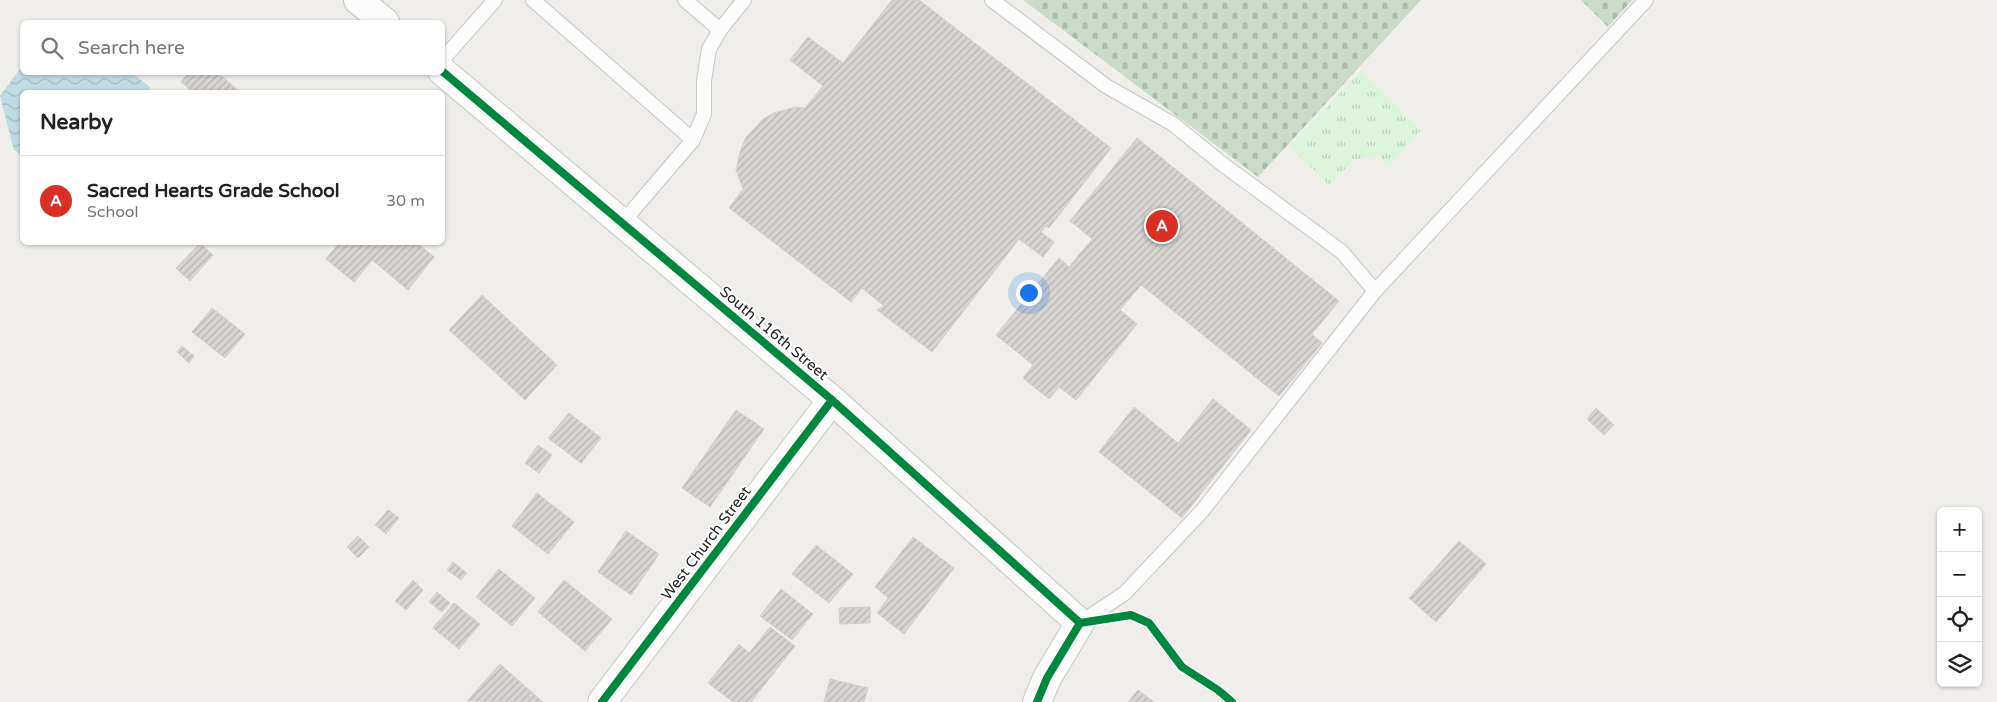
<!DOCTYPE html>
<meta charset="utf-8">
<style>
:root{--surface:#fff;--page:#f6f6f6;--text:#222;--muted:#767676;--line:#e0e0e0;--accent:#d93025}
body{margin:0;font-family:"Varela Round",sans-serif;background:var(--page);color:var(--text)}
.controls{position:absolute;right:15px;bottom:15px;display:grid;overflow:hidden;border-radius:8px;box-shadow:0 1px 4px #0004}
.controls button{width:45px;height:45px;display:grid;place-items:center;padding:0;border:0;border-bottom:1px solid var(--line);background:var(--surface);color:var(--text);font:25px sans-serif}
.you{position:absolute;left:1028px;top:292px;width:18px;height:18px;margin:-12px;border:4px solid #fff;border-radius:50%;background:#1a73e8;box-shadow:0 0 0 8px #1a73e833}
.badge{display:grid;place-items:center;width:32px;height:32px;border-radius:50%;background:var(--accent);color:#fff;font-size:16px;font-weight:700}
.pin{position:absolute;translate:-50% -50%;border:2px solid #fff;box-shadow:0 1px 5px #0006}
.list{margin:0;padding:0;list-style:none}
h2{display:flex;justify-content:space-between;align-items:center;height:65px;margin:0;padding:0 20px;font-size:21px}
h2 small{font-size:16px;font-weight:400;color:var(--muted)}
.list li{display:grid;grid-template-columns:32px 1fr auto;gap:15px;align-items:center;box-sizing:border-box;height:90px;padding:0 20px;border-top:1px solid var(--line)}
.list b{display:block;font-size:19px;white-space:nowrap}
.list p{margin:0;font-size:16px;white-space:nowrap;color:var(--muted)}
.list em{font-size:16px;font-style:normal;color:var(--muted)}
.icon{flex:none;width:28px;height:28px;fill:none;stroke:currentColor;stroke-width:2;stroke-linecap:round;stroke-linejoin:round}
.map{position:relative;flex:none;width:1997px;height:702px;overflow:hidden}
.search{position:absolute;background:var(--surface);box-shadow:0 1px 4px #0004;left:20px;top:20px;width:425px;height:55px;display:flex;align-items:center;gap:12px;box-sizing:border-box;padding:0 18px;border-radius:8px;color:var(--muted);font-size:19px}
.panel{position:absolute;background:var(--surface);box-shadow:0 1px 4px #0004;left:20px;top:90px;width:425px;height:155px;border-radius:8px}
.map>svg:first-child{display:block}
.cemetery{fill:url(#cemetery-stones)}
.park{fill:url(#park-tufts)}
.water{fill:url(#water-waves)}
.building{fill:url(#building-hatch);stroke:#d3d0cc}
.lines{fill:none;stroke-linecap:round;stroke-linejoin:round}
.service-casing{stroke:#c9c8c7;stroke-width:16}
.minor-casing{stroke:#c9c8c7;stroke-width:30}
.service{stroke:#fdfcfc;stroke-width:14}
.minor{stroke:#fdfcfc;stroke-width:28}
.cycleway-casing{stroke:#fff;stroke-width:11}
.cycleway{stroke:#00873e;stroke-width:8}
.labels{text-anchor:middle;stroke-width:4;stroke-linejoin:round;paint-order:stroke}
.street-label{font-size:15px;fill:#222;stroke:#fff}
</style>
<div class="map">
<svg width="1997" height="702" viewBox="0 0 1997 702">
<defs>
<pattern id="cemetery-stones" width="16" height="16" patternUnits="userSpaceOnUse" patternTransform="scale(1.25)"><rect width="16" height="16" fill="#cadbca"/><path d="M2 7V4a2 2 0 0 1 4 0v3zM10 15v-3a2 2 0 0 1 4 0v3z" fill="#adbcad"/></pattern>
<pattern id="park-tufts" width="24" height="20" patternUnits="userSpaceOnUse" patternTransform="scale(1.25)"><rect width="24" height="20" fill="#daf5da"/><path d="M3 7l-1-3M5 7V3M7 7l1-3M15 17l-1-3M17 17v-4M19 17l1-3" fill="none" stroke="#bbd2bb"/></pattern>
<pattern id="water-waves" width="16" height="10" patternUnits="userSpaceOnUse" patternTransform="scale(1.25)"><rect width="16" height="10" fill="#bfdbe3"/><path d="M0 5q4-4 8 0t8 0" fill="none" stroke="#a4bcc2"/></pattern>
<pattern id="building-hatch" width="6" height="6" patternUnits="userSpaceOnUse" patternTransform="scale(1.25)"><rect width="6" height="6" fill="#d7d4d2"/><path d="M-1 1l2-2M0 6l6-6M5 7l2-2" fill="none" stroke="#b8b6b4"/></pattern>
</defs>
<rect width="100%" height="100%" fill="#f0eeeb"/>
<g class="cemetery">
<path d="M 1023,0 L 1421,0 L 1258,177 Z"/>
<path d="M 1581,0 L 1632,0 L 1608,27 Z"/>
</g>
<path class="park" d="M 1360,72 L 1421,130 L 1389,165 L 1377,155 L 1353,160 L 1330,186 L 1290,146 Z"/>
<path class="water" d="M 22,66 L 22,72 L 132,73 L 150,87 L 149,92 L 22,92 L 22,156 L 14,150 L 0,96 Z"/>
<g class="building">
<path d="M 892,0 L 919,0 L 1111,148 L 1049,228 L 1046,226 L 1041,232 L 1054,242 L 1043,257 L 1019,239 L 932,352 L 877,310 L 884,306 L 862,288 L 851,302 L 729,208 L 743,189 L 736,170 L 740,152 L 746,137 L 763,119 L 774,113 L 796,107 L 805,108 L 823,86 L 790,60 L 808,37 L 843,63 Z"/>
<path d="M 189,72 L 217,72 L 240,92 L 193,92 L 181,82 Z"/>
<path d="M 1137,138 L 1339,301 L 1312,334 L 1322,343 L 1279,396 L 1141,285 L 1120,310 L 1137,324 L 1076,400 L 1059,387 L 1049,399 L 1023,378 L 1033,365 L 996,335 L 1059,258 L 1069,267 L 1092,239 L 1070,221 Z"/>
<path d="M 340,242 L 416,242 L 434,257 L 408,290 L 372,260 L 354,282 L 326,259 Z"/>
<path d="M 200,243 L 213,255 L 190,281 L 176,268 Z"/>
<path d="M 482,295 L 557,365 L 525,400 L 449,330 Z"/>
<path d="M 212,308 L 245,334 L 225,358 L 192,332 Z"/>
<path d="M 182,346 L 194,356 L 189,363 L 177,352 Z"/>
<path d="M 1213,399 L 1251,430 L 1182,518 L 1099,452 L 1134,407 L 1178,443 Z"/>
<path d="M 1596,408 L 1614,425 L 1604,435 L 1587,419 Z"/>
<path d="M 736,410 L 764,429 L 710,507 L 682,488 Z"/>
<path d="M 569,413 L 601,438 L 581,463 L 548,438 Z"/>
<path d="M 538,445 L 552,455 L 539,473 L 525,463 Z"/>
<path d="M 537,493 L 574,522 L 548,554 L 512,526 Z"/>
<path d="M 388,510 L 399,518 L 386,534 L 375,525 Z"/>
<path d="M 626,531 L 659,554 L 631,595 L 598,572 Z"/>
<path d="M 358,536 L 369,547 L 358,558 L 347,547 Z"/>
<path d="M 913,537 L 954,568 L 904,634 L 877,613 L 888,598 L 875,587 Z"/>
<path d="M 1459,541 L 1486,564 L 1436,622 L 1409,598 Z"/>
<path d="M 816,545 L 853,574 L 829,603 L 792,574 Z"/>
<path d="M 453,562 L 467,573 L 461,580 L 447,570 Z"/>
<path d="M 499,569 L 535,598 L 512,626 L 476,597 Z"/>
<path d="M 413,580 L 423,590 L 406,610 L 395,601 Z"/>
<path d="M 564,580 L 612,619 L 585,651 L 538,612 Z"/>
<path d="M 781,589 L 813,614 L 792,640 L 760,616 Z"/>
<path d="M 437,592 L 450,603 L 442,612 L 429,602 Z"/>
<path d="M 454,603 L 480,624 L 459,649 L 433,628 Z"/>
<path d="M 870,607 L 870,623 L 840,624 L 839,608 Z"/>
<path d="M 770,627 L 795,646 L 751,702 L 733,702 L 708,683 L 739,644 L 749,653 Z"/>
<path d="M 500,664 L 543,702 L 467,701 Z"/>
<path d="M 830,679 L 868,688 L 864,702 L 824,702 Z"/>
<path d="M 1138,690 L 1154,702 L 1128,702 Z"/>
</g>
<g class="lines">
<g class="service-casing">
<g id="service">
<path d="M 533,0 L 693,140"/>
<path d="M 685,0 L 720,30"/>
<path d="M 992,0 L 1106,86 L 1173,124 L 1221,163 L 1342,252 L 1375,291 L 1202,511 L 1125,593 L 1080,623"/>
<path d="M 442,60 L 495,0"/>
<path d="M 622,223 L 693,140 L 704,114 L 704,81 L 709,49 L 720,30 L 744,0"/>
<path d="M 1375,291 L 1646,0"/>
</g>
</g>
<g class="minor-casing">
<g id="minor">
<path d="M 358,0 L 385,22"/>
<path d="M 442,71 L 832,400 L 1080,623 L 1047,678 L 1037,702"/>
<path d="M 602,702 L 832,400"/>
</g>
</g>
<use href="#service" class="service"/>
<use href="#minor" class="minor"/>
<g class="cycleway-casing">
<g id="cycleway">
<path d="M 442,71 L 832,400 L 1080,623"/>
<path d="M 1080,623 L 1131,615 L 1149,623 L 1182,667 L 1218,690 L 1232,702"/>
<path d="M 602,702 L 832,400"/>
<path d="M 1037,702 L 1047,678 L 1080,623"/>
</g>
</g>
<use href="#cycleway" class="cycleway"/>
</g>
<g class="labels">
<g class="street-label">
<text transform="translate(774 333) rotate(40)" y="5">South 116th Street</text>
<text transform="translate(706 543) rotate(-53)" y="5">West Church Street</text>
</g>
</g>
</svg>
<div class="controls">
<button>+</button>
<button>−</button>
<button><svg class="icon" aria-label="locate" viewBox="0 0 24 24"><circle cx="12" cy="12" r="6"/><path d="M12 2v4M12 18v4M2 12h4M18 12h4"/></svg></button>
<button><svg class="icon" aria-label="layers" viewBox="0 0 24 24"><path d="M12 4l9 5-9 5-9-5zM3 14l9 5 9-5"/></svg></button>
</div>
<div class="you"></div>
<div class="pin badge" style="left:1162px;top:226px">A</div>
<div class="search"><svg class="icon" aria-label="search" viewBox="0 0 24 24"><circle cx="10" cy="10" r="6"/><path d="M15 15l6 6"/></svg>Search here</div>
<section class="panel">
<h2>Nearby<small></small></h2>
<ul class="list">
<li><span class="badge">A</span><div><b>Sacred Hearts Grade School</b><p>School</p></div><em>30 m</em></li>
</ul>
</section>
</div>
